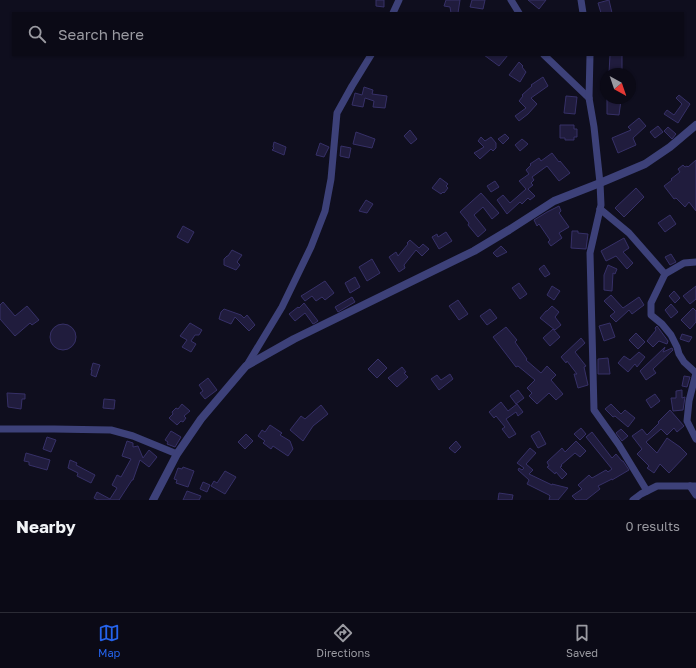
<!DOCTYPE html>
<style>
:root{--surface:#0b0a16;--page:#14131f;--text:#f1f3f6;--muted:#9a9aa1;--line:#2b2b35;--accent:#2563eb}
body{margin:0;font-family:"Golos Text",sans-serif;background:var(--page);color:var(--text)}
.compass{position:absolute;left:600px;top:68px;width:36px;height:36px;border-radius:50%;background:var(--surface);box-shadow:0 1px 3px #0004;rotate:140deg}
.list{margin:0;padding:0;list-style:none}
h2{display:flex;justify-content:space-between;align-items:center;height:52px;margin:0;padding:0 16px;font-size:17px}
h2 small{font-size:13px;font-weight:400;color:var(--muted)}
.icon{flex:none;width:22px;height:22px;fill:none;stroke:currentColor;stroke-width:2;stroke-linecap:round;stroke-linejoin:round}
.map{position:relative;flex:none;width:696px;height:500px;overflow:hidden}
.search{position:absolute;background:var(--surface);box-shadow:0 1px 3px #0004;left:12px;right:12px;top:12px;height:44px;display:flex;align-items:center;gap:10px;box-sizing:border-box;padding:0 14px;border-radius:0px;color:var(--muted);font-size:15px}
.sheet{height:112px;background:var(--surface)}
nav{display:flex;justify-content:space-around;align-items:center;box-sizing:border-box;height:56px;border-top:1px solid var(--line);background:var(--surface);font-size:11px;color:var(--muted)}
nav a{display:grid;justify-items:center;gap:2px}
nav .on{color:var(--accent)}
.map>svg:first-child{display:block}
.building{fill:#201c3d;stroke:#363067}
.lines{fill:none;stroke-linecap:round;stroke-linejoin:round}
.minor{stroke:#3d4179;stroke-width:7}
.tertiary{stroke:#3d4179;stroke-width:8}
</style>
<div class="map">
<svg width="696" height="500" viewBox="0 0 696 500">
<rect width="100%" height="100%" fill="#0f0e1e"/>
<g class="building">
<path d="M 376,0 L 384,0 L 384,7 L 376,6 Z"/>
<path d="M 446,0 L 460,0 L 458,13 L 451,13 L 450,7 L 444,6 Z"/>
<path d="M 472,0 L 485,0 L 483,9 L 470,7 Z"/>
<path d="M 528,0 L 546,0 L 539,9 Z"/>
<path d="M 609,0 L 612,13 L 601,13 L 598,3 Z"/>
<path d="M 484,55 L 508,55 L 499,66 Z"/>
<path d="M 610,55 L 622,55 L 622,73 L 609,73 Z"/>
<path d="M 519,62 L 523,66 L 522,67 L 526,72 L 520,82 L 509,75 Z"/>
<path d="M 543,77 L 548,86 L 531,98 L 537,104 L 528,114 L 519,121 L 515,116 L 526,108 L 519,101 L 523,96 L 522,95 L 532,86 L 531,85 Z"/>
<path d="M 364,87 L 373,90 L 372,94 L 387,96 L 385,108 L 373,107 L 374,101 L 365,98 L 363,107 L 352,105 L 355,93 L 362,95 Z"/>
<path d="M 679,95 L 690,104 L 678,123 L 664,114 L 667,110 L 674,115 L 682,104 L 676,98 Z"/>
<path d="M 566,96 L 577,97 L 575,114 L 564,113 Z"/>
<path d="M 607,98 L 621,100 L 619,115 L 607,114 Z"/>
<path d="M 639,118 L 646,126 L 633,138 L 636,145 L 618,153 L 612,138 L 631,130 L 628,127 Z"/>
<path d="M 560,125 L 574,125 L 574,129 L 577,129 L 577,137 L 574,137 L 574,140 L 565,140 L 565,138 L 560,138 Z"/>
<path d="M 658,126 L 663,132 L 655,138 L 650,132 Z"/>
<path d="M 668,127 L 676,134 L 672,139 L 664,131 Z"/>
<path d="M 410,130 L 417,139 L 411,144 L 404,136 Z"/>
<path d="M 356,132 L 375,139 L 372,148 L 353,144 Z"/>
<path d="M 505,134 L 509,138 L 503,144 L 498,139 Z"/>
<path d="M 481,137 L 485,141 L 491,137 L 496,143 L 496,148 L 493,151 L 491,149 L 480,159 L 474,153 L 484,147 L 478,141 Z"/>
<path d="M 522,139 L 528,144 L 520,151 L 515,145 Z"/>
<path d="M 274,142 L 286,147 L 284,155 L 272,150 L 274,148 L 273,147 Z"/>
<path d="M 320,143 L 329,147 L 324,157 L 316,155 Z"/>
<path d="M 341,146 L 351,148 L 349,158 L 340,156 Z"/>
<path d="M 552,153 L 559,162 L 560,161 L 570,173 L 559,181 L 547,166 L 532,177 L 534,180 L 531,183 L 533,185 L 528,189 L 535,196 L 530,200 L 528,198 L 522,204 L 520,202 L 507,214 L 497,200 L 503,195 L 510,203 L 526,189 L 519,181 L 529,174 L 526,170 L 531,165 L 530,164 L 539,158 L 541,161 Z"/>
<path d="M 696,160 L 696,211 L 689,202 L 685,207 L 676,198 L 674,199 L 664,186 L 672,180 L 671,179 L 680,172 L 678,169 L 683,165 L 685,167 L 687,166 L 688,167 Z"/>
<path d="M 440,178 L 448,184 L 446,186 L 448,188 L 444,193 L 443,192 L 441,194 L 432,188 Z"/>
<path d="M 495,181 L 499,187 L 491,192 L 487,186 Z"/>
<path d="M 636,188 L 644,197 L 624,217 L 615,208 Z"/>
<path d="M 481,193 L 499,213 L 492,219 L 483,207 L 474,215 L 486,230 L 478,237 L 468,225 L 469,223 L 460,212 Z"/>
<path d="M 366,200 L 373,204 L 367,213 L 359,211 Z"/>
<path d="M 559,206 L 561,211 L 559,213 L 569,227 L 559,233 L 562,238 L 551,246 L 548,242 L 550,240 L 539,224 L 537,226 L 534,220 L 547,212 Z"/>
<path d="M 670,215 L 676,224 L 665,232 L 658,223 Z"/>
<path d="M 183,226 L 194,232 L 188,243 L 177,237 Z"/>
<path d="M 572,231 L 578,231 L 578,233 L 588,234 L 586,249 L 571,248 Z"/>
<path d="M 446,232 L 452,241 L 439,249 L 432,237 L 437,234 L 438,237 Z"/>
<path d="M 624,238 L 629,248 L 623,252 L 633,263 L 627,269 L 616,256 L 606,261 L 601,251 Z"/>
<path d="M 410,240 L 419,248 L 423,244 L 429,249 L 422,256 L 416,250 L 404,265 L 405,268 L 399,272 L 389,257 L 396,252 L 398,256 L 408,244 L 407,243 Z"/>
<path d="M 501,246 L 507,252 L 497,257 L 493,253 Z"/>
<path d="M 232,250 L 242,255 L 237,262 L 240,265 L 236,270 L 224,265 L 224,259 L 227,256 L 228,256 Z"/>
<path d="M 671,254 L 676,262 L 670,265 L 665,257 Z"/>
<path d="M 372,259 L 380,273 L 367,281 L 359,267 Z"/>
<path d="M 544,265 L 550,274 L 545,277 L 539,269 Z"/>
<path d="M 608,265 L 617,269 L 615,274 L 613,273 L 612,291 L 604,290 L 604,275 Z"/>
<path d="M 355,277 L 360,287 L 350,293 L 345,283 Z"/>
<path d="M 325,281 L 334,293 L 325,300 L 322,297 L 316,301 L 312,296 L 305,301 L 301,296 L 306,293 Z"/>
<path d="M 519,283 L 527,294 L 520,299 L 512,288 Z"/>
<path d="M 552,286 L 560,291 L 554,300 L 547,295 Z"/>
<path d="M 696,286 L 696,299 L 690,304 L 683,296 Z"/>
<path d="M 674,291 L 680,298 L 675,303 L 669,296 Z"/>
<path d="M 611,295 L 623,308 L 639,297 L 644,305 L 632,314 L 629,310 L 616,322 L 610,316 L 615,312 L 604,301 Z"/>
<path d="M 352,297 L 355,302 L 338,312 L 335,307 Z"/>
<path d="M 458,300 L 468,314 L 459,320 L 449,306 Z"/>
<path d="M 3,302 L 15,316 L 27,306 L 39,320 L 32,325 L 30,323 L 15,336 L 0,319 L 0,305 Z"/>
<path d="M 304,303 L 318,321 L 315,323 L 313,324 L 305,313 L 295,321 L 289,314 L 298,307 L 299,308 Z"/>
<path d="M 671,304 L 678,312 L 671,318 L 665,310 Z"/>
<path d="M 552,306 L 559,312 L 555,317 L 561,325 L 555,330 L 540,318 L 546,311 L 547,311 Z"/>
<path d="M 693,308 L 696,311 L 696,322 L 690,329 L 681,320 Z"/>
<path d="M 224,309 L 241,315 L 244,318 L 247,315 L 255,325 L 249,331 L 235,317 L 231,324 L 219,319 L 221,312 Z"/>
<path d="M 490,309 L 497,318 L 487,325 L 480,316 Z"/>
<path d="M 190,323 L 202,330 L 199,335 L 195,335 L 191,341 L 196,344 L 191,352 L 182,347 L 187,340 L 180,336 Z"/>
<path d="M 610,323 L 615,337 L 604,341 L 599,326 Z"/>
<circle cx="63" cy="337" r="13"/>
<path d="M 657,326 L 668,341 L 667,344 L 659,341 L 653,347 L 647,341 L 656,330 L 655,328 Z"/>
<path d="M 506,327 L 517,340 L 515,342 L 527,359 L 526,360 L 541,373 L 547,366 L 556,375 L 551,380 L 563,394 L 556,400 L 549,393 L 537,404 L 529,396 L 532,393 L 527,388 L 535,380 L 518,366 L 516,367 L 493,337 Z"/>
<path d="M 553,329 L 560,337 L 550,346 L 543,338 Z"/>
<path d="M 636,333 L 645,342 L 638,349 L 629,340 Z"/>
<path d="M 682,334 L 692,337 L 689,342 L 680,339 Z"/>
<path d="M 581,338 L 585,343 L 575,352 L 586,366 L 584,367 L 588,385 L 578,388 L 574,374 L 577,374 L 567,361 L 566,363 L 561,357 Z"/>
<path d="M 665,347 L 663,352 L 672,348 L 673,350 L 653,369 L 656,373 L 646,380 L 640,371 Z"/>
<path d="M 639,352 L 645,357 L 637,367 L 635,364 L 628,372 L 618,363 L 624,356 L 630,360 Z"/>
<path d="M 608,358 L 610,374 L 598,374 L 598,359 Z"/>
<path d="M 378,359 L 387,368 L 377,378 L 368,369 Z"/>
<path d="M 93,363 L 100,365 L 96,377 L 91,375 L 92,370 L 91,370 Z"/>
<path d="M 402,367 L 406,372 L 404,373 L 408,377 L 397,387 L 388,378 Z"/>
<path d="M 450,374 L 453,379 L 439,390 L 431,379 L 437,375 L 441,380 Z"/>
<path d="M 684,376 L 690,377 L 687,387 L 682,386 Z"/>
<path d="M 208,378 L 217,390 L 205,399 L 200,393 L 203,391 L 199,385 Z"/>
<path d="M 518,390 L 524,398 L 516,404 L 510,396 Z"/>
<path d="M 682,390 L 682,398 L 685,397 L 683,410 L 673,411 L 671,398 L 676,398 L 676,391 Z"/>
<path d="M 7,393 L 25,394 L 25,399 L 22,399 L 21,409 L 8,407 Z"/>
<path d="M 655,394 L 660,401 L 651,408 L 646,400 Z"/>
<path d="M 104,399 L 115,400 L 114,409 L 103,408 Z"/>
<path d="M 501,402 L 508,411 L 517,404 L 523,412 L 518,416 L 516,412 L 506,419 L 516,434 L 509,438 L 502,429 L 505,427 L 496,416 L 494,418 L 489,412 Z"/>
<path d="M 182,404 L 190,411 L 184,416 L 186,418 L 183,422 L 181,421 L 177,425 L 169,418 L 173,414 L 172,412 L 176,408 L 178,409 Z"/>
<path d="M 611,404 L 621,414 L 625,410 L 635,418 L 628,427 L 615,416 L 613,417 L 605,409 Z"/>
<path d="M 321,405 L 328,414 L 313,426 L 303,441 L 290,430 L 301,416 L 305,419 Z"/>
<path d="M 670,410 L 684,426 L 677,432 L 674,428 L 667,435 L 661,429 L 646,442 L 657,453 L 667,438 L 680,447 L 687,454 L 669,473 L 660,464 L 654,473 L 647,468 L 649,466 L 637,454 L 642,449 L 632,436 L 642,429 L 647,435 L 659,423 L 658,422 Z"/>
<path d="M 270,425 L 282,433 L 280,435 L 290,441 L 293,449 L 288,456 L 273,446 L 271,449 L 263,443 L 265,441 L 258,436 L 262,430 L 265,432 Z"/>
<path d="M 581,428 L 586,434 L 580,440 L 574,434 Z"/>
<path d="M 621,429 L 628,436 L 622,441 L 616,433 Z"/>
<path d="M 171,431 L 181,437 L 175,447 L 167,444 L 168,442 L 165,440 Z"/>
<path d="M 539,431 L 546,444 L 538,448 L 531,436 Z"/>
<path d="M 592,432 L 612,458 L 616,454 L 622,461 L 623,461 L 629,470 L 612,480 L 612,479 L 598,486 L 600,489 L 586,500 L 576,500 L 572,496 L 582,489 L 578,485 L 589,475 L 592,478 L 606,470 L 608,472 L 612,469 L 586,437 Z"/>
<path d="M 246,434 L 253,441 L 245,449 L 238,442 Z"/>
<path d="M 47,437 L 56,440 L 51,452 L 43,449 Z"/>
<path d="M 127,441 L 133,443 L 133,447 L 138,446 L 143,458 L 149,450 L 157,457 L 149,467 L 140,460 L 133,480 L 132,480 L 119,500 L 98,500 L 94,498 L 97,492 L 110,499 L 117,488 L 112,485 L 117,475 L 121,477 L 131,459 L 122,456 Z"/>
<path d="M 456,441 L 461,447 L 455,453 L 449,448 Z"/>
<path d="M 576,441 L 586,451 L 580,457 L 575,453 L 561,465 L 562,466 L 560,467 L 567,474 L 562,479 L 556,472 L 555,474 L 547,467 L 549,466 L 547,462 L 562,448 L 565,452 Z"/>
<path d="M 530,448 L 536,453 L 526,464 L 533,470 L 529,474 L 552,485 L 552,484 L 568,488 L 558,500 L 549,500 L 550,496 L 549,495 L 527,484 L 529,480 L 518,470 L 519,468 L 522,470 L 524,468 L 517,463 Z"/>
<path d="M 26,453 L 50,460 L 47,470 L 29,465 L 29,462 L 24,461 Z"/>
<path d="M 70,460 L 77,463 L 76,465 L 95,475 L 91,483 L 77,476 L 78,473 L 68,468 Z"/>
<path d="M 183,467 L 194,471 L 188,487 L 176,483 L 177,480 L 174,479 L 178,468 L 182,469 Z"/>
<path d="M 225,471 L 236,477 L 225,494 L 211,486 L 214,481 L 217,483 Z"/>
<path d="M 203,482 L 210,485 L 207,492 L 200,489 Z"/>
<path d="M 187,491 L 201,496 L 199,500 L 183,500 Z"/>
<path d="M 499,493 L 513,495 L 512,500 L 498,500 Z"/>
</g>
<g class="lines">
<g class="minor">
<path d="M 511,0 L 519,13"/>
<path d="M 581,0 L 583,13"/>
<path d="M 393,13 L 399,0"/>
<path d="M 544,55 L 589,98"/>
<path d="M 590,55 L 589,98 L 594,127 L 600,183 L 601,205 L 590,253 L 594,410 L 619,445 L 647,491"/>
<path d="M 600,209 L 629,233 L 665,274 L 651,303 L 651,315 L 662,324 L 671,335 L 677,347 L 679,354 L 684,362 L 696,373"/>
<path d="M 665,274 L 684,263 L 696,262"/>
<path d="M 247,365 L 282,307 L 311,247 L 325,211 L 331,179 L 337,113 L 352,86 L 371,55"/>
<path d="M 696,373 L 689,401 L 687,421 L 696,439"/>
<path d="M 0,429 L 54,429 L 111,430 L 133,436 L 177,454"/>
<path d="M 690,486 L 696,495"/>
<path d="M 633,500 L 641,494 L 657,486 L 696,486"/>
</g>
<path class="tertiary" d="M 153,500 L 177,454 L 201,419 L 246,366 L 294,339 L 474,251 L 509,230 L 554,201 L 600,183 L 645,164 L 670,147 L 696,125"/>
</g>
</svg>
<svg class="compass" viewBox="-18 -18 36 36"><path d="M0-13l5 13h-10z" fill="#e53935"/><path d="M0 13l5-13h-10z" fill="#9a9aa1"/></svg>
<div class="search"><svg class="icon" aria-label="search" viewBox="0 0 24 24"><circle cx="10" cy="10" r="6"/><path d="M15 15l6 6"/></svg>Search here</div>
</div>
<section class="sheet">
<h2>Nearby<small>0 results</small></h2>
<ul class="list">
</ul>
</section>
<nav>
<a class="on"><svg class="icon" aria-label="map" viewBox="0 0 24 24"><path d="M3 6l6-2 6 2 6-2v14l-6 2-6-2-6 2zM9 4v14M15 6v14"/></svg>Map</a>
<a><svg class="icon" aria-label="directions" viewBox="0 0 24 24"><path d="M12 3l9 9-9 9-9-9zM9 14v-3h6M13 9l2 2-2 2"/></svg>Directions</a>
<a><svg class="icon" aria-label="saved" viewBox="0 0 24 24"><path d="M7 4h10v16l-5-4-5 4z"/></svg>Saved</a>
</nav>
